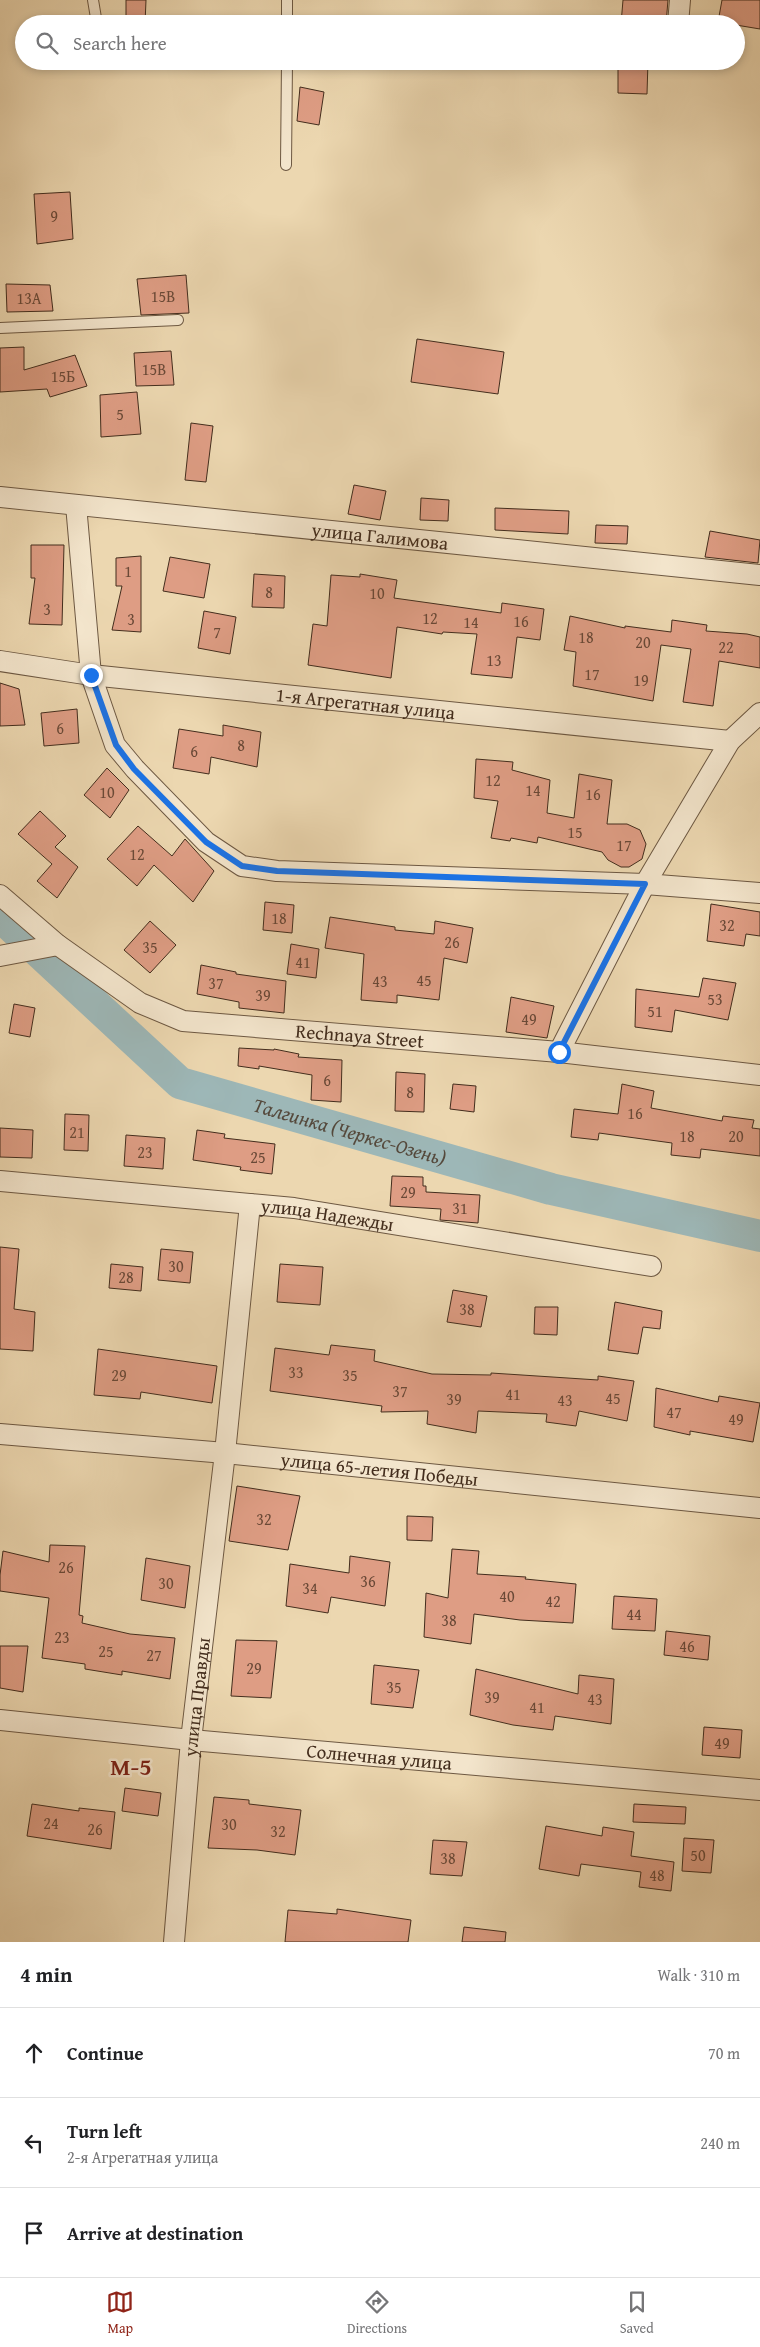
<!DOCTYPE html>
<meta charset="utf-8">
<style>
:root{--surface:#fff;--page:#f6f6f6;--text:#202124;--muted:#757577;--line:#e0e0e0;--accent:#8f2418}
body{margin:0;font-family:"Gentium Book Plus",serif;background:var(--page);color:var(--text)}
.stop{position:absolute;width:15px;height:15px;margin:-11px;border:4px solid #1a73e8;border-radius:50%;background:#fff}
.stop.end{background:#1a73e8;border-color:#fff;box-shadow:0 1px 5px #0008}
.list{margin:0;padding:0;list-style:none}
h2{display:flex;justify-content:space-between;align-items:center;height:65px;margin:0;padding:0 20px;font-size:21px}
h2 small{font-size:16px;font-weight:400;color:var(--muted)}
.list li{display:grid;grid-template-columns:32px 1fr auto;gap:15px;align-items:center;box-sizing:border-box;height:90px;padding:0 20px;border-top:1px solid var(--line)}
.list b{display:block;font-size:19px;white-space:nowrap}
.list p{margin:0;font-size:16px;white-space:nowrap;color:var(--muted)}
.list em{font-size:16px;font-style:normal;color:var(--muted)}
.icon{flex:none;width:28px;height:28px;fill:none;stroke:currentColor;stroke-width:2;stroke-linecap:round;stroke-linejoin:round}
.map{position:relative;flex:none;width:760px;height:1942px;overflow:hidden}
.search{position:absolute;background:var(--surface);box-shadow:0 2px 8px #0003;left:15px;right:15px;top:15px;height:55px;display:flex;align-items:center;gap:12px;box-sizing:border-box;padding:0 18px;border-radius:28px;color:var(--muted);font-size:19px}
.sheet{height:335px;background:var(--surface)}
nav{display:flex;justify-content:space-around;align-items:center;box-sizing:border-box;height:70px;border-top:1px solid var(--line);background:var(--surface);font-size:14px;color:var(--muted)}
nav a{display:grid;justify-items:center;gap:2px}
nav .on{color:var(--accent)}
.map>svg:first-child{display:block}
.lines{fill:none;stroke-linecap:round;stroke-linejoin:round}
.river{stroke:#9db7b7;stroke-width:32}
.building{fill:#de9d84;stroke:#432d1d}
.service-casing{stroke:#6d5842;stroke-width:12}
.minor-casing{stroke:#6d5842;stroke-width:22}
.service{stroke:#f3e5cc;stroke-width:10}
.minor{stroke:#f3e5cc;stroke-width:20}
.route{stroke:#1a73e8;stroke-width:6}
.labels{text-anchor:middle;stroke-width:5;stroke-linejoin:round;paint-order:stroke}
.number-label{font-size:16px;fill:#6a4937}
.street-label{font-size:19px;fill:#432d1d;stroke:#f3e5cc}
.water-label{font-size:20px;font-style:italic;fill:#55493c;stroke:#f3e5cc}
.district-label{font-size:24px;font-weight:bold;fill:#7a1f14;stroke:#f3e5cc}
</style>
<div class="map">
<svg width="760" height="1942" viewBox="0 0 760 1942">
<rect width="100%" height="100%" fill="#ecd7b0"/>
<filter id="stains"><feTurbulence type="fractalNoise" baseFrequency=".004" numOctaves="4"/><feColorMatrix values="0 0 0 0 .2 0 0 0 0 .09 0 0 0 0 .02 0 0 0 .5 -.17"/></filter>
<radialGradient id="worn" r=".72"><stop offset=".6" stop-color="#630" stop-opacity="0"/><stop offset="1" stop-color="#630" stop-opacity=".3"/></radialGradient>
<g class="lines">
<path class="river" id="s1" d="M 0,916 L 180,1083 L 551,1189 L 760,1236"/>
</g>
<g class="building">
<path d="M 126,0 L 146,0 L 145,24 L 126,24 Z"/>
<path d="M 623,0 L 668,0 L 666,24 L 621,24 Z"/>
<path d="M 722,0 L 760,0 L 760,29 L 718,22 Z"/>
<path d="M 618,61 L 648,61 L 647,94 L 618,93 Z"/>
<path d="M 300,87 L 324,92 L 319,125 L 297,121 Z"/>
<path d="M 70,192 L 73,239 L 37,244 L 34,194 Z"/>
<path d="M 186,275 L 189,313 L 141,315 L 137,279 Z"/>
<path d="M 6,284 L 50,285 L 53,311 L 7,312 Z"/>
<path d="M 417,339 L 504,352 L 498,394 L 411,382 Z"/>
<path d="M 24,347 L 24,370 L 75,355 L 87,386 L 50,397 L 47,389 L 0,392 L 0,348 Z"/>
<path d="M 171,351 L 174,385 L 136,386 L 134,353 Z"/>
<path d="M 137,392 L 141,434 L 101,437 L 100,395 Z"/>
<path d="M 191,423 L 213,426 L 206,482 L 185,480 Z"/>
<path d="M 354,485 L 386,491 L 380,520 L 348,514 Z"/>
<path d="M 421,498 L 449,500 L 448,521 L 420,520 Z"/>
<path d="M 495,508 L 569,511 L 568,534 L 495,530 Z"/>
<path d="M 596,525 L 628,526 L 627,544 L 595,543 Z"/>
<path d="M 710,531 L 760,540 L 758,563 L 705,557 Z"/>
<path d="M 31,545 L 64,545 L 62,625 L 29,624 L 35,578 L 31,578 Z"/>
<path d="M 141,556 L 141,632 L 112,630 L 122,586 L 116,586 L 116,558 Z"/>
<path d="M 170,557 L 210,564 L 204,598 L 163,591 Z"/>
<path d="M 254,574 L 285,576 L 284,608 L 252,607 Z"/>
<path d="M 360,574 L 397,580 L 394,598 L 501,613 L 502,603 L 544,609 L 540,640 L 517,637 L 512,678 L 471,674 L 477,634 L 443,632 L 442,634 L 397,627 L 391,678 L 308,665 L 313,624 L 327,626 L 331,575 L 360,577 Z"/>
<path d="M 204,611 L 236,617 L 230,654 L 198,648 Z"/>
<path d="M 570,616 L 625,628 L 625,626 L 671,632 L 672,620 L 707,625 L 706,631 L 747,634 L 760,637 L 760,668 L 719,661 L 713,706 L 683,702 L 691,649 L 661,645 L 653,701 L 573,686 L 576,652 L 564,650 Z"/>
<path d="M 0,683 L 19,689 L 25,725 L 0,726 Z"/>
<path d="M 77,709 L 79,743 L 44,746 L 41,713 Z"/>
<path d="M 223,725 L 261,732 L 257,767 L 211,757 L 209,774 L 173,768 L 179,729 L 223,736 Z"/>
<path d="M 476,759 L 513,762 L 512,770 L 550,780 L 547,813 L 574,818 L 579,774 L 612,780 L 607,824 L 627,824 L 640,830 L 646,844 L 642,859 L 629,867 L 621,867 L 608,860 L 602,852 L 538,837 L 537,843 L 511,838 L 510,841 L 491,838 L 498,801 L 474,798 Z"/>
<path d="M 107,768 L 129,790 L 110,818 L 84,795 Z"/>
<path d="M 40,811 L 66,836 L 55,847 L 78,867 L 57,898 L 37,881 L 52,864 L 18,834 Z"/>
<path d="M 138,826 L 172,856 L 185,839 L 214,871 L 193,902 L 154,865 L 137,886 L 107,859 Z"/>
<path d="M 265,902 L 294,905 L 292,933 L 263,930 Z"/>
<path d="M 711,904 L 760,912 L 760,936 L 746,934 L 744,946 L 707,941 Z"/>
<path d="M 330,917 L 395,927 L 395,930 L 434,934 L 435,921 L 473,928 L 467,963 L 444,958 L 439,1000 L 397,995 L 397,1003 L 361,1000 L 364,954 L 325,948 Z"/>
<path d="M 150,921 L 176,945 L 150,973 L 124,950 Z"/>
<path d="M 291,944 L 319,949 L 316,978 L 287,974 Z"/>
<path d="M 201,965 L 236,972 L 236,974 L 286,981 L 284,1013 L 239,1008 L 239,1002 L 197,994 Z"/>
<path d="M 703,978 L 736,983 L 728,1020 L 675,1010 L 672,1032 L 635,1027 L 636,989 L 699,997 Z"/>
<path d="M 511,997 L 554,1006 L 547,1038 L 506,1032 Z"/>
<path d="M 14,1004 L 35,1008 L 30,1037 L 9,1033 Z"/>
<path d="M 239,1048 L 274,1050 L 274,1049 L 299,1054 L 298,1057 L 342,1060 L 341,1102 L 311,1100 L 312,1075 L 259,1066 L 259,1069 L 238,1066 Z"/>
<path d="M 396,1072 L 425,1074 L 424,1112 L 395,1111 Z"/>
<path d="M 453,1084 L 476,1086 L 474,1112 L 450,1109 Z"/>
<path d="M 622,1084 L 654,1091 L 651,1108 L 722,1121 L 723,1116 L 754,1120 L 752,1128 L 760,1129 L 760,1156 L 701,1149 L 700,1158 L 671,1155 L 672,1143 L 599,1133 L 598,1140 L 571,1137 L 574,1109 L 618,1114 Z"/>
<path d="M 65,1114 L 89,1115 L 88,1151 L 64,1150 Z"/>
<path d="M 0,1128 L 33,1130 L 32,1158 L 0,1157 Z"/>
<path d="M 197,1130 L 225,1134 L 224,1138 L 275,1144 L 272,1174 L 240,1170 L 241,1167 L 193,1160 Z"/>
<path d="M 126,1135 L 165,1138 L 163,1169 L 124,1166 Z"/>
<path d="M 392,1176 L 423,1177 L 423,1186 L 426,1186 L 426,1192 L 480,1195 L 478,1223 L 440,1220 L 441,1209 L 390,1206 Z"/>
<path d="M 0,1247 L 19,1249 L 14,1309 L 35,1312 L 33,1351 L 0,1349 Z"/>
<path d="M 161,1249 L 193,1252 L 190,1283 L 158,1280 Z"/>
<path d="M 111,1264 L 143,1267 L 141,1291 L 109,1288 Z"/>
<path d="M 280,1264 L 323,1267 L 320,1305 L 277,1302 Z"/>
<path d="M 453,1290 L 487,1296 L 481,1327 L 447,1322 Z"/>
<path d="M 615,1302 L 662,1311 L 660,1329 L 643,1327 L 638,1354 L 608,1350 Z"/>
<path d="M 535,1307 L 558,1307 L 557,1335 L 534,1334 Z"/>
<path d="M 331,1345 L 375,1350 L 374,1361 L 432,1374 L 491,1375 L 491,1373 L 598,1380 L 598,1376 L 634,1381 L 627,1421 L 579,1411 L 576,1426 L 546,1422 L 547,1414 L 478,1411 L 476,1433 L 427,1424 L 428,1411 L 381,1412 L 382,1406 L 270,1391 L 275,1348 L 329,1355 Z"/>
<path d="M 98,1349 L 217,1366 L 212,1403 L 141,1392 L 140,1399 L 94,1395 Z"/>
<path d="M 656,1388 L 718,1402 L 719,1396 L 760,1403 L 753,1442 L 690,1431 L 690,1435 L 654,1427 Z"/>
<path d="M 237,1486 L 300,1496 L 288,1550 L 229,1541 Z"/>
<path d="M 407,1516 L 433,1517 L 432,1541 L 407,1540 Z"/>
<path d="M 50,1545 L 85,1546 L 79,1615 L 83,1616 L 82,1623 L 130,1634 L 175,1638 L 170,1679 L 122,1671 L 122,1675 L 85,1669 L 85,1664 L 42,1658 L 49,1598 L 0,1591 L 0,1575 L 3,1551 L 49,1562 Z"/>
<path d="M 452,1549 L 479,1551 L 477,1574 L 526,1577 L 525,1579 L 576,1584 L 573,1623 L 520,1620 L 474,1614 L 471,1644 L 424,1637 L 426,1593 L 448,1598 Z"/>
<path d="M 350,1556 L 390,1562 L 385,1606 L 331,1597 L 328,1613 L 286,1606 L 290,1564 L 349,1573 Z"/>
<path d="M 146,1558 L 190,1566 L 185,1608 L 141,1600 Z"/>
<path d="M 614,1596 L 657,1599 L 655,1631 L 612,1629 Z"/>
<path d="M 666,1631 L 710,1636 L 708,1660 L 664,1655 Z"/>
<path d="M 236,1640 L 277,1641 L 271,1698 L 231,1696 Z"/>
<path d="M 0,1646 L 28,1646 L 23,1692 L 0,1688 Z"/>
<path d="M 374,1665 L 419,1670 L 413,1708 L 371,1704 Z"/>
<path d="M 476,1669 L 578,1694 L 579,1675 L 614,1679 L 611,1724 L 555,1716 L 553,1730 L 513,1725 L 470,1715 Z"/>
<path d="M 704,1727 L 742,1730 L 740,1758 L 702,1755 Z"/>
<path d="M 125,1788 L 161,1793 L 158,1816 L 122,1811 Z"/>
<path d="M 214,1797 L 249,1800 L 249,1804 L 301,1810 L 295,1855 L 257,1850 L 208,1848 Z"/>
<path d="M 32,1804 L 79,1811 L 79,1808 L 115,1812 L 111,1849 L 27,1836 Z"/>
<path d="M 634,1804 L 686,1807 L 685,1824 L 633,1822 Z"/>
<path d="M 546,1826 L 602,1836 L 603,1827 L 634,1832 L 631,1856 L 674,1862 L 671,1891 L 639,1887 L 641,1872 L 581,1864 L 579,1876 L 539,1869 Z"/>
<path d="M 684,1838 L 714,1840 L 711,1873 L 682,1871 Z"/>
<path d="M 433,1840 L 467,1842 L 462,1876 L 430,1874 Z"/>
<path d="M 337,1909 L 411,1920 L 408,1942 L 285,1942 L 288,1910 L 337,1914 Z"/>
<path d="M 464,1927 L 506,1932 L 505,1942 L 462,1942 Z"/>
</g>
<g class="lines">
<g class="service-casing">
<g id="service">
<path d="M 93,0 L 97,24"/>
<path d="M 287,24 L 287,0"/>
<path d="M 286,165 L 287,61"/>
<path d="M 0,328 L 178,320"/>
</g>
</g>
<g class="minor-casing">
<g id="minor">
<path d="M 678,24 L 680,0"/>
<path id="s2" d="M 0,497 L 760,575"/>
<path d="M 76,505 L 91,675 L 115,745 L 135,769 L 206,842 L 242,866 L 277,871 L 645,884 L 760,893"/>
<path id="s3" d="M 0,661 L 91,675 L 730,741"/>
<path id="s4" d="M 0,895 L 58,945 L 140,1003 L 183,1021 L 559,1052 L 760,1075"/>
<path d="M 0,956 L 58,945"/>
<path d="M 559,1052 L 645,884 L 730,741 L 760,713"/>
<path id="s5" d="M 0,1181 L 294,1208 L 651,1266"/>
<path id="s6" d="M 0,1434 L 225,1453 L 760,1508"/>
<path id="s7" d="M 0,1720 L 191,1740 L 760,1790"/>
<path id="s8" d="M 174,1942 L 191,1740 L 225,1453 L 250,1204"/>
</g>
</g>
<use href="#service" class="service"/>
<use href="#minor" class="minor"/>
</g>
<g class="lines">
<path class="route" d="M 91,675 L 116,745 L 134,769 L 206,842 L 242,866 L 277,871 L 645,884 L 559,1052"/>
</g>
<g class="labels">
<g class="number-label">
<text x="54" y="222">9</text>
<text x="163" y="302">15В</text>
<text x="29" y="304">13А</text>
<text x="154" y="375">15В</text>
<text x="63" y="382">15Б</text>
<text x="120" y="420">5</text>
<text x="128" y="577">1</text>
<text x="269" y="598">8</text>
<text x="377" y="599">10</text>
<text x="47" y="615">3</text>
<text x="430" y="624">12</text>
<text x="131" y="625">3</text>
<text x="521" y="627">16</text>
<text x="471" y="628">14</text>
<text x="217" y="638">7</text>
<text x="586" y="643">18</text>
<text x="643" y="648">20</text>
<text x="726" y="653">22</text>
<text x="494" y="666">13</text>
<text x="592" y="680">17</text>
<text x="641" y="686">19</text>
<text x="60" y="734">6</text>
<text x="241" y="751">8</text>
<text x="194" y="757">6</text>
<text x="493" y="786">12</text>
<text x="533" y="796">14</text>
<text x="107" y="798">10</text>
<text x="593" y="800">16</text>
<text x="575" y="838">15</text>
<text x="624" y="851">17</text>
<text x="137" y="860">12</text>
<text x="279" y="924">18</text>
<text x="727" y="931">32</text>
<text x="452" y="948">26</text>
<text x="150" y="953">35</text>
<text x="303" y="968">41</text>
<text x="424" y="986">45</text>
<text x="380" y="987">43</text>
<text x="216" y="989">37</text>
<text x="263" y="1001">39</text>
<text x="715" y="1005">53</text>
<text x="655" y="1017">51</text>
<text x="529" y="1025">49</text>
<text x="327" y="1086">6</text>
<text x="410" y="1098">8</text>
<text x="635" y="1119">16</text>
<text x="77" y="1138">21</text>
<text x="687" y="1142">18</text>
<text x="736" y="1142">20</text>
<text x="145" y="1158">23</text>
<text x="258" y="1163">25</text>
<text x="408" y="1198">29</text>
<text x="460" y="1214">31</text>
<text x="176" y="1272">30</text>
<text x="126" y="1283">28</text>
<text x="467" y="1315">38</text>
<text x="296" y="1378">33</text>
<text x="119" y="1381">29</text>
<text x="350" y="1381">35</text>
<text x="400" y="1397">37</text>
<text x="513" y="1400">41</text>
<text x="613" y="1404">45</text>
<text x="454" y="1405">39</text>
<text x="565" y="1406">43</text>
<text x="674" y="1418">47</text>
<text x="736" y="1425">49</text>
<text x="264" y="1525">32</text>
<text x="66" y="1573">26</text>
<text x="368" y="1587">36</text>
<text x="166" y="1589">30</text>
<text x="310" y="1594">34</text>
<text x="507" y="1602">40</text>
<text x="553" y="1607">42</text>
<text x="634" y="1620">44</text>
<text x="449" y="1626">38</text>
<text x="62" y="1643">23</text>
<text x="687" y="1652">46</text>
<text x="106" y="1657">25</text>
<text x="154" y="1661">27</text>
<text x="254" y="1674">29</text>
<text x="394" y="1693">35</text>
<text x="492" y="1703">39</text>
<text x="595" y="1705">43</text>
<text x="537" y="1713">41</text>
<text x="722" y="1749">49</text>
<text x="51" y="1829">24</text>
<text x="229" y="1830">30</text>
<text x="95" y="1835">26</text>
<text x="278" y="1837">32</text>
<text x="698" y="1861">50</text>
<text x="448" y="1864">38</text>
<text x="657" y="1881">48</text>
</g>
<g class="street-label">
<text dy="7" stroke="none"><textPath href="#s2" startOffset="382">улица Галимова</textPath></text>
<text dy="7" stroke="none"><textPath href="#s3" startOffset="368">1-я Агрегатная улица</textPath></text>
<text dy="7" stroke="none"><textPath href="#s4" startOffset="401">Rechnaya Street</textPath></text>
<text dy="7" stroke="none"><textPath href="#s5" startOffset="329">улица Надежды</textPath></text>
<text dy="7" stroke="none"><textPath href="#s6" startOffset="381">улица 65-летия Победы</textPath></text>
<text dy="7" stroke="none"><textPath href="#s8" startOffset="246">улица Правды</textPath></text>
<text dy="7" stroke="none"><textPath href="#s7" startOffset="381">Солнечная улица</textPath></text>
</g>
<g class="water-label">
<text dy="7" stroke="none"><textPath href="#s1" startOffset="422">Талгинка (Черкес-Озень)</textPath></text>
</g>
<g class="district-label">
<text x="131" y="1775">М-5</text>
</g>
</g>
<rect width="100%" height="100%" filter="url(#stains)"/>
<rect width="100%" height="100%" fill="url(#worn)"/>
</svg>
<div class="stop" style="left:559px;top:1052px"></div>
<div class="stop end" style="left:91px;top:675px"></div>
<div class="search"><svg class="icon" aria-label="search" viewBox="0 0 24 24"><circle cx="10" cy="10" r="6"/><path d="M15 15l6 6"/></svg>Search here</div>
</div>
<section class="sheet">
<h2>4 min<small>Walk · 310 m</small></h2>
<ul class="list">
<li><svg class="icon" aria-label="ahead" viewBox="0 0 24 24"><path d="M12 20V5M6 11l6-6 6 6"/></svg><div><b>Continue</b></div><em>70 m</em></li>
<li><svg class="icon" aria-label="left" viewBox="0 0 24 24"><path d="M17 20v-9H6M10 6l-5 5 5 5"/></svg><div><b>Turn left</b><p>2-я Агрегатная улица</p></div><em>240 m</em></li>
<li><svg class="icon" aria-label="arrive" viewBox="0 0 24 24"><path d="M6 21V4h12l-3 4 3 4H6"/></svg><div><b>Arrive at destination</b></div></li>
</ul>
</section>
<nav>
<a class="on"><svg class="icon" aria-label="map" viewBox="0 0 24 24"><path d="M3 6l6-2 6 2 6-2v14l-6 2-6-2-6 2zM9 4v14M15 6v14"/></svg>Map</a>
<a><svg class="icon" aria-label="directions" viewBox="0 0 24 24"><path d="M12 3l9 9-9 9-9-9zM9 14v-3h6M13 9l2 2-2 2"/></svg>Directions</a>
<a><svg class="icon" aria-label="saved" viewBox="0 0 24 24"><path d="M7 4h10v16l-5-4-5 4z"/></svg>Saved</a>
</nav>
